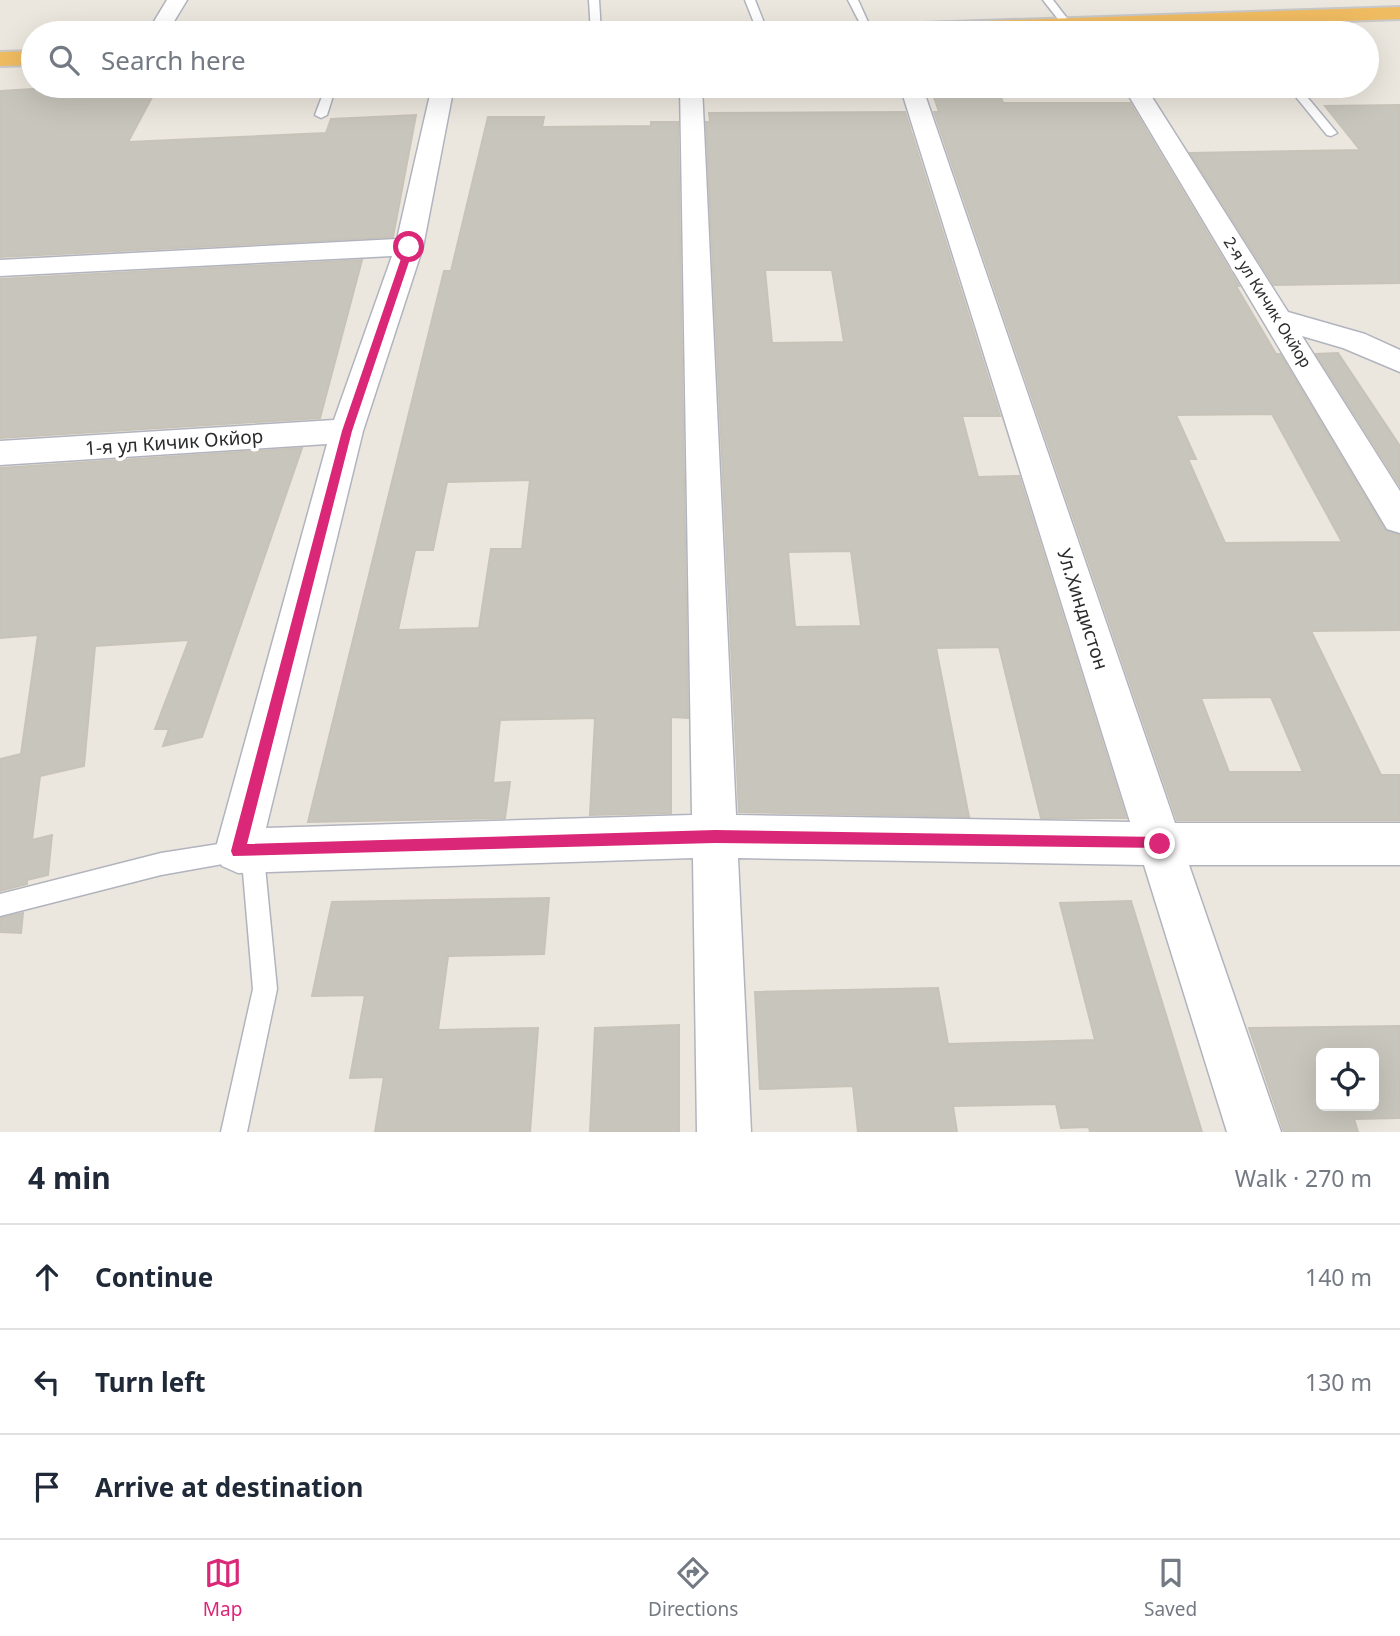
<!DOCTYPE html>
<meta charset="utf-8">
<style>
:root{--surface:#fff;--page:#f2f2f3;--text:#1f2937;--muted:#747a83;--line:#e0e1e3;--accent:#db2777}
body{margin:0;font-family:"Noto Sans",sans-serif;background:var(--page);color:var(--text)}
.controls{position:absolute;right:21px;bottom:21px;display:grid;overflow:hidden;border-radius:10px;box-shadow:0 7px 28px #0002}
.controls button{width:63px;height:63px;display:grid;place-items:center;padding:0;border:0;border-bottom:2px solid var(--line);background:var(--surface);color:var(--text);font:35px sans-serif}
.stop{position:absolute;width:21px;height:21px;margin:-16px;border:5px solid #db2777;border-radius:50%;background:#fff}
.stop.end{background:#db2777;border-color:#fff;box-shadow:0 2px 7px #0008}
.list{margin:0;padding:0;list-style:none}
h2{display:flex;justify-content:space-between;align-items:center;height:91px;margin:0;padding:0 28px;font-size:30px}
h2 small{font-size:23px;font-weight:400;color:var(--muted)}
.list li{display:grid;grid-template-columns:46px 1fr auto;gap:21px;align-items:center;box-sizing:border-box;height:105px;padding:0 28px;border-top:2px solid var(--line)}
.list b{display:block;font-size:26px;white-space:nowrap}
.list em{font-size:23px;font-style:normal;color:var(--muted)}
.icon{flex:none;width:38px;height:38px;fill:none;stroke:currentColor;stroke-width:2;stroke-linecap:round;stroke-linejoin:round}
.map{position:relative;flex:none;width:1400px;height:1132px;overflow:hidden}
.search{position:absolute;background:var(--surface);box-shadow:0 7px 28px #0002;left:21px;right:21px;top:21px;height:77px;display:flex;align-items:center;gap:18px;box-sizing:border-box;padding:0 24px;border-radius:38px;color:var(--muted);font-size:26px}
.sheet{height:406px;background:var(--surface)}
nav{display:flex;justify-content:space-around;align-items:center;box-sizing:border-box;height:98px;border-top:2px solid var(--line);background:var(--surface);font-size:19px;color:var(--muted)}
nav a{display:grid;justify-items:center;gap:4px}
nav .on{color:var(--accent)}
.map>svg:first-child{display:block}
.building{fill:#c8c5bc;stroke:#c8c3b8;stroke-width:2;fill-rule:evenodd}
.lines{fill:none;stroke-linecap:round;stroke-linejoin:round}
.service-casing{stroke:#b1b4be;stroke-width:3}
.minor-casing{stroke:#b1b4be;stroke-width:3}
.trunk-casing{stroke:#c8c8c8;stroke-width:4}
.service{fill:#fff;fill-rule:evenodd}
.minor{fill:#fff;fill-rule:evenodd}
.trunk{fill:#f0bc62;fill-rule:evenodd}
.route{fill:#db2777}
.labels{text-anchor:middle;stroke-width:7;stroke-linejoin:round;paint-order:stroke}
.far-street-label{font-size:16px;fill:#2b2b2b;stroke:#fff}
.street-label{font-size:19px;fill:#2b2b2b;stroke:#fff}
</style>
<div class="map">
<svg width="1400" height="1132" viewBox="0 0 1400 1132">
<rect width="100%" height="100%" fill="#ece7de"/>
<g class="building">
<path d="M 51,86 L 158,86 L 128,142 L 326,133 L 331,119 L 416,115 L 393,237 L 0,257 L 0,91 L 49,88 Z"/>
<path d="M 934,97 L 1001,97 L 1003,103 L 1130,103 L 1239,286 L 1236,286 L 1276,354 L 1280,354 L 1385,530 L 1400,535 L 1400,630 L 1311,631 L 1381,775 L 1400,775 L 1400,820 L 1177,820 L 934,112 L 939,112 ZM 1272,414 L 1342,542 L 1225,543 L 1188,459 L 1196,459 L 1176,415 ZM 1271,697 L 1303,772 L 1229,772 L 1201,698 Z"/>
<path d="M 1400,105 L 1400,283 L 1274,285 L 1190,153 L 1360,150 L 1325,106 Z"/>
<path d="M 905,112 L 1000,416 L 962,416 L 978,477 L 1019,476 L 1126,818 L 1041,818 L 999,647 L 936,648 L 969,817 L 739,812 L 706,122 L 710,122 L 709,113 ZM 765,270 L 832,270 L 844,342 L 772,343 ZM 851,551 L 861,626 L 795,627 L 788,552 Z"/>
<path d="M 488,117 L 544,117 L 542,127 L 651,126 L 651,122 L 678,122 L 688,718 L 671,717 L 671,813 L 590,815 L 595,718 L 500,720 L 493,783 L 510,782 L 505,818 L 308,822 L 444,271 L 451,271 ZM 530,480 L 522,549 L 491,549 L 479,628 L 398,630 L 415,550 L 433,550 L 447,482 Z"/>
<path d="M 362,260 L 320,418 L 0,438 L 0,279 Z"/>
<path d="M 1338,353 L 1400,446 L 1400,486 L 1316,354 Z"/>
<path d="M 302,448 L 202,737 L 163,746 L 169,729 L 155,729 L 189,640 L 95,646 L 84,766 L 40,776 L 32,840 L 52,835 L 48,875 L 27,880 L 27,884 L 0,891 L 0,759 L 21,754 L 38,635 L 0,638 L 0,468 Z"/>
<path d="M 549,898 L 544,954 L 448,956 L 438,1030 L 538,1028 L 530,1132 L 375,1132 L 384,1077 L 350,1078 L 365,995 L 312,996 L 332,902 Z"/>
<path d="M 1131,901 L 1202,1132 L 1090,1132 L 1089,1127 L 1061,1128 L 1056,1104 L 953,1106 L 957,1132 L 858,1132 L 853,1086 L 760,1089 L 755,992 L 938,988 L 948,1044 L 1095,1040 L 1060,903 Z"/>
<path d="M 23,913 L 21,933 L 0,932 L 0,918 Z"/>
<path d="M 679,1025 L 679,1132 L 590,1132 L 595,1028 Z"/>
<path d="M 1400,1026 L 1400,1118 L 1354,1119 L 1358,1132 L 1284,1132 L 1249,1028 ZM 1321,1053 L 1374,1053 L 1374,1106 L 1321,1106 Z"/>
</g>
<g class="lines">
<g class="service-casing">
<g id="service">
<path d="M 589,0 L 599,0 L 601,33 L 591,33 Z"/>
<path d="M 745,0 L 755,0 L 768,33 L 758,33 Z"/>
<path d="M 848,0 L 858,0 L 873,33 L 865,33 Z"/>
<path d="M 1043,0 L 1053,0 L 1073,26 L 1071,28 L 1065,28 Z"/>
<path d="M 326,86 L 336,86 L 327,115 L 321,118 L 315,115 Z"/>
<path d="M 1041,86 L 1052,86 L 1054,89 L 1049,92 Z"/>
<path d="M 1132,86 L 1361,86 L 1356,89 L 1303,92 L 1337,133 L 1331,136 L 1327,135 L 1292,92 L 1136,91 L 1132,90 Z"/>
<path d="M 238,841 C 250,845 260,856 265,867 L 277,989 L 247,1132 L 221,1132 L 253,989 L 243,872 L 234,862 L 161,875 L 0,916 L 0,894 L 161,853 Z"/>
</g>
</g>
<g class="minor-casing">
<g id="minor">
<path d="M 167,0 L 187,0 L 167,33 L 147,33 Z"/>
<path d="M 432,86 L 454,86 L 423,247 L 363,431 L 266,828 L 692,815 L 680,86 L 702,86 L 736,815 L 1130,822 L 900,86 L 922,86 L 1175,823 L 1400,823 L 1400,865 L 1189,865 L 1281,1132 L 1227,1132 L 1144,865 L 738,858 L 751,1132 L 697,1132 L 693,858 L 238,873 L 222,866 L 215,851 L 327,444 L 0,465 L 0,441 L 334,420 L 392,256 L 0,276 L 0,260 L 397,239 Z"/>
<path d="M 1123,86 L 1145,86 L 1288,312 L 1365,334 L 1400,350 L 1400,372 L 1343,348 L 1302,336 L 1400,491 L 1400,533 L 1387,529 Z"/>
</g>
</g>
<g class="trunk-casing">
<g id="trunk">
<path d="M 1400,7 L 1400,19 L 1010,33 L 823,33 L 826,28 L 834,26 Z"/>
<path d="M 33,51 L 33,65 L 0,66 L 0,52 Z"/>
</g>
</g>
<use href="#service" class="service"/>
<use href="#minor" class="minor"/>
<use href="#trunk" class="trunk"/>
</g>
<path class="route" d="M 409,244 L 414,247 L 352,431 L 247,844 L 715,830 L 1160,837 L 1165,839 L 1165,848 L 715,843 L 233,856 L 231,851 L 342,431 L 405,247 Z"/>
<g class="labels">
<g class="far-street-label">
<text transform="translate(1268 302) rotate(58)" y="6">2-я ул Кичик Окйор</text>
</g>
<g class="street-label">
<text transform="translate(174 442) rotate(-4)" y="7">1-я ул Кичик Окйор</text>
<text transform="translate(1083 609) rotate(72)" y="7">Ул.Хиндистон</text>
</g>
</g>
</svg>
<div class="controls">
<button><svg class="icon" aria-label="locate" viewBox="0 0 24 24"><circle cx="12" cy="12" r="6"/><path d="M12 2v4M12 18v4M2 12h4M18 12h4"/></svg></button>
</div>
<div class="stop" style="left:409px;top:247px"></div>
<div class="stop end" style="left:1160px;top:844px"></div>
<div class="search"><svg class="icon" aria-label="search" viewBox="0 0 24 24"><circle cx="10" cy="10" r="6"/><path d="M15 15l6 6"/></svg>Search here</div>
</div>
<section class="sheet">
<h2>4 min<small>Walk · 270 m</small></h2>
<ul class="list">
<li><svg class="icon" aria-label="ahead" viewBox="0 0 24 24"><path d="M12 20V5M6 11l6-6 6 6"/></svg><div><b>Continue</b></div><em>140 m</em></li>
<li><svg class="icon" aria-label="left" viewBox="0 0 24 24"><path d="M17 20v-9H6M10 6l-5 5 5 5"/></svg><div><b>Turn left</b></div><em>130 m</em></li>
<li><svg class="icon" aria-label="arrive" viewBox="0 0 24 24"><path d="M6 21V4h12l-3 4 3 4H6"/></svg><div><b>Arrive at destination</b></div></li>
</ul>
</section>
<nav>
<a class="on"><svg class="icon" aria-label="map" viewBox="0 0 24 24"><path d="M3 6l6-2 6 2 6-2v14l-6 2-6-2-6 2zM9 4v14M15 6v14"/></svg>Map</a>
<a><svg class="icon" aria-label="directions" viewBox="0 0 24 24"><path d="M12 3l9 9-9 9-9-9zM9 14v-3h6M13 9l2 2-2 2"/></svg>Directions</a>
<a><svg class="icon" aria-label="saved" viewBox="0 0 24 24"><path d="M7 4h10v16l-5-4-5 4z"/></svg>Saved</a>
</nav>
